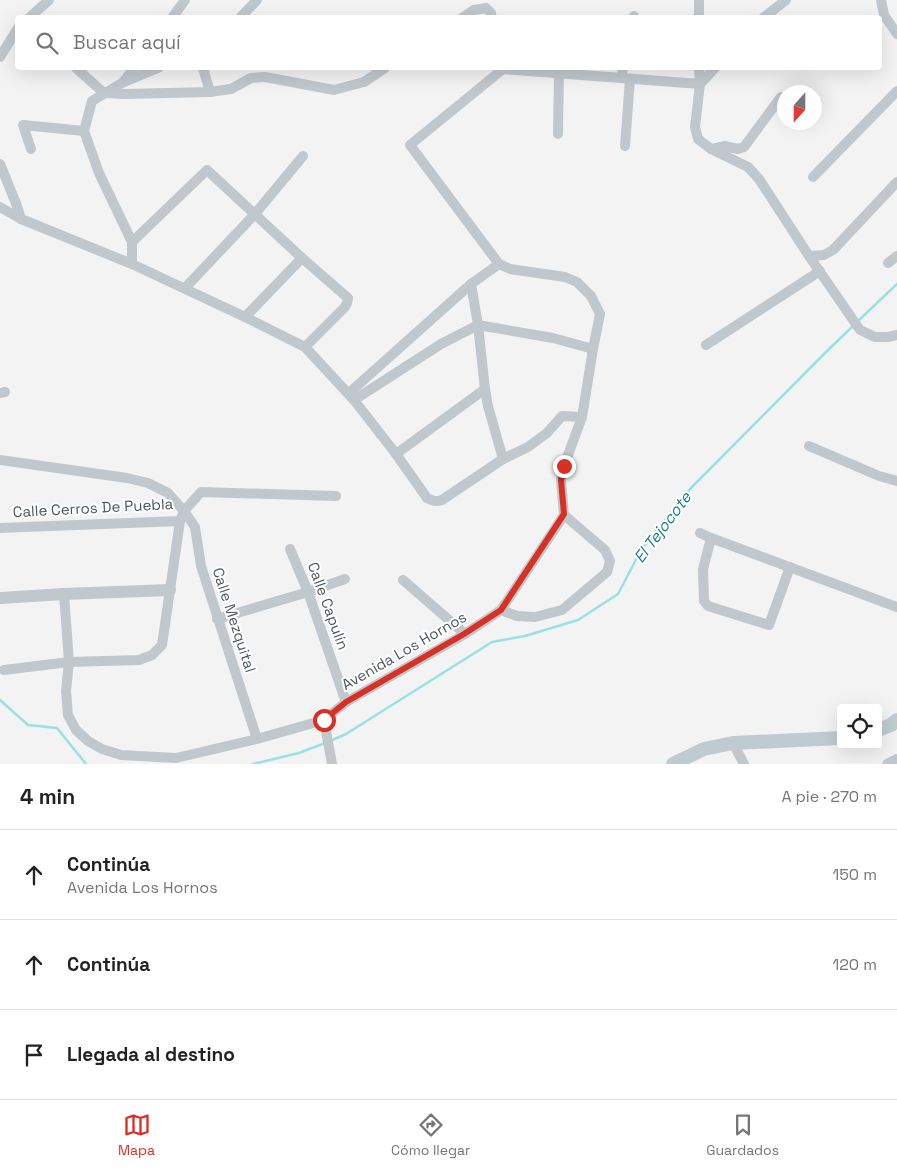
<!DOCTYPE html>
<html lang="es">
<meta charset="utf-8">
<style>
:root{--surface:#fff;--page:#f2f2f2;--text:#222;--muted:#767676;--line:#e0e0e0;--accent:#d93025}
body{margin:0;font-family:"Space Grotesk",sans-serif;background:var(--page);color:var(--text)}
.controls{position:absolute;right:15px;bottom:15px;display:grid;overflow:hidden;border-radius:5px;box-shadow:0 5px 20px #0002}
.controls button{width:45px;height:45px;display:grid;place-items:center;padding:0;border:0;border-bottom:1px solid var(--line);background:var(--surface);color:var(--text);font:25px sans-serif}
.compass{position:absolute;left:777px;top:85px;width:45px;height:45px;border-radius:50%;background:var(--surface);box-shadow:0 5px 20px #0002;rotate:201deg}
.stop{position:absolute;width:15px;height:15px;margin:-11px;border:4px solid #d93025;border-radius:50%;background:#fff}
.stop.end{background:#d93025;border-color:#fff;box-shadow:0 1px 5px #0008}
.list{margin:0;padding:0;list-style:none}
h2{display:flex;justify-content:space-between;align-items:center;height:65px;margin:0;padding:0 20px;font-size:21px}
h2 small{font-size:16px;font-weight:400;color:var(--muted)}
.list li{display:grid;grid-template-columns:32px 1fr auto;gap:15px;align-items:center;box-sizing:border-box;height:90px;padding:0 20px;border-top:1px solid var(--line)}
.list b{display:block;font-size:19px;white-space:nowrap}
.list p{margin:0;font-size:16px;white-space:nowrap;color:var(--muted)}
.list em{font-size:16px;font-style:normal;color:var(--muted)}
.icon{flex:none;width:28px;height:28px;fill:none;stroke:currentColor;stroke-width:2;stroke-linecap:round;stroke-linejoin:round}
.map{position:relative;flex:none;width:897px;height:764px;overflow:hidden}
.search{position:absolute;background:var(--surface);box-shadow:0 5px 20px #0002;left:15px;right:15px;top:15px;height:55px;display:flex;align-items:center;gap:12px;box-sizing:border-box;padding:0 18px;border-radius:5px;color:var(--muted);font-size:19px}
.sheet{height:335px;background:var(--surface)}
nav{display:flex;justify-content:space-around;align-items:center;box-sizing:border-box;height:70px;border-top:1px solid var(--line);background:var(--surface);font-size:14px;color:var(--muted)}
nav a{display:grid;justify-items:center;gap:2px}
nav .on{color:var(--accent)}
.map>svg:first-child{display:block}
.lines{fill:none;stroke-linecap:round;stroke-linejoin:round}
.stream{stroke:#98e0e4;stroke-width:2.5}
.minor{stroke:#c0c8cd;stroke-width:10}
.tertiary{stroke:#c0c8cd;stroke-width:12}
.secondary{stroke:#c0cbd1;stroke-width:14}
.route{stroke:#d93025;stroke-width:6}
.labels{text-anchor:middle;stroke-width:4;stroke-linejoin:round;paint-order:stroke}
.street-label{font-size:15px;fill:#4c585e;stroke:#fff}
.water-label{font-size:16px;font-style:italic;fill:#1a7f84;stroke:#fff}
</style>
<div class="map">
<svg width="897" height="764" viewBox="0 0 897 764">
<rect width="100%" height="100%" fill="#f4f3f3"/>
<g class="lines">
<g class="stream">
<path d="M 858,321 L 897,284"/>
<path d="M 0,700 L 28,725 L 57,728 L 86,764"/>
<path d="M 330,741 L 346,734 L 492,642 L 525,636 L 578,620 L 618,594 L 641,550 L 691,488 L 824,354 L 854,325"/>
<path d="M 253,764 L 299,753 L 325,743"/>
</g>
<g class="minor">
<path d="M 699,0 L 699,18"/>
<path d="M 881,0 L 884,15 L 897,34"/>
<path d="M 29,18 L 49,0"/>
<path d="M 172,18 L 185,0"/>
<path d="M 240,18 L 257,0"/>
<path d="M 462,18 L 474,10 L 486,8 L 491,13 L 492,18"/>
<path d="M 633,18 L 634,16"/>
<path d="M 763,18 L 786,0"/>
<path d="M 0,57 L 18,28"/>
<path d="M 76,68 L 104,93 L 125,94 L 210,92 L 231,89 L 251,78 L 265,77 L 334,90 L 364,82 L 385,68"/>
<path d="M 203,68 L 210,92"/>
<path d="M 699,68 L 700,84 L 695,127 L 698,139 L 711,149 L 748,167 L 759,179 L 809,256 L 860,330 L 875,337 L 888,337 L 897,335"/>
<path d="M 621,78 L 623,68"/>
<path d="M 123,82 L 134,68"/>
<path d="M 700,84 L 715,68"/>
<path d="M 558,134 L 559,73"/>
<path d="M 625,146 L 630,79"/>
<path d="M 31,149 L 23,125 L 84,131"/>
<path d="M 711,149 L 724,146 L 738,149 L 744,147 L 781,97"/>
<path d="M 0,164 L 17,206 L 21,219"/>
<path d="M 813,177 L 897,91"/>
<path d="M 0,207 L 21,219 L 132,264 L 245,317 L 305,347 L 354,400 L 396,454 L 427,498 C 433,501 436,502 442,500 L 503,459 L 528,447 L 547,433 L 562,416 L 582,417"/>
<path d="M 132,242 L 207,170 L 302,258 L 348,298 L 347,303 L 345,307 L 305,347"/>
<path d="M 809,256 L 824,255 L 833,250 L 897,182"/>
<path d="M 888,263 L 897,256"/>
<path d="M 132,264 L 132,242 L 99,173 L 84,131 L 92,101 L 122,83 L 158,68"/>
<path d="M 471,284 L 478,325 L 485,389 L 488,406 L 503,459"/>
<path d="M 185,288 L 254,215 L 303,156"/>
<path d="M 245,317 L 302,258"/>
<path d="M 706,345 L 820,271"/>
<path d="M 0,393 L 5,392"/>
<path d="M 349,393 L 471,284 L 499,264"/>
<path d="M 354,400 L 441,344 L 478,325 L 553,338 L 593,349"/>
<path d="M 809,446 L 879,476 L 897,481"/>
<path d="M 396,454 L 485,389"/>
<path d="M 0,460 L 127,478 L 148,483 L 168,493 L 184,511 L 195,527 L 201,566 L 257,739"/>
<path d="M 0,528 L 180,521 L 184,511 L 201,492 L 336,496"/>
<path d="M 700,533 L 711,538 L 897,607"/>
<path d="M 711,538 L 703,569 L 704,601 L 708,606 L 769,625 L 790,567"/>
<path d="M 290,549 L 308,592 L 346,702"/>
<path d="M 403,580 L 465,634"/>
<path d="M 64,594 L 69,662 L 66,691 L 68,715 L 76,730 L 88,741 L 102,749 L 121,755 L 176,758 L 257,739 L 324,720 L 346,702 L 465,634 L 501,610 L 564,515 L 561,480 L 564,466 L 582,417 L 593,349 L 600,314 L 591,296 L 577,282 L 565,277 L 510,269 L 499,264 L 410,145 L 503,69 L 700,84"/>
<path d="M 501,610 L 517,616 L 535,617 L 562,610 L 607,572 L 610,561 L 605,550 L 564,515"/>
<path d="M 217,619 L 308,592 L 345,579"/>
<path d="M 4,670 L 69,662 L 139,660 L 152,655 L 162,645 L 170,590 L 180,521"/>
<path d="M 324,720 L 332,764"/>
<path d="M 733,743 L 744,764"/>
<path d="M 887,764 L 897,759"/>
</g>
<path class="tertiary" d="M 0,598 L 64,594 L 170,590"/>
<g class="secondary">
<path d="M 878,730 L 891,725 L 897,720"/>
<path d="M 673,764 L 704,749 L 733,743 L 841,738"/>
</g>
</g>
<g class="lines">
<path class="route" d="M 324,720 L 346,702 L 464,634 L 501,610 L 564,514 L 561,480 L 564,466"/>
</g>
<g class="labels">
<g class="street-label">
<text transform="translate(93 508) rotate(-3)" y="5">Calle Cerros De Puebla</text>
<text transform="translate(328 606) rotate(70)" y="5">Calle Capulín</text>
<text transform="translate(234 620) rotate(72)" y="5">Calle Mezquital</text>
<text transform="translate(404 651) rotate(-30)" y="5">Avenida Los Hornos</text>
</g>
<g class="water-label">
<text transform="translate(662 527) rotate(-53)" y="6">El Tejocote</text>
</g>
</g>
</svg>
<div class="controls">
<button><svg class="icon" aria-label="locate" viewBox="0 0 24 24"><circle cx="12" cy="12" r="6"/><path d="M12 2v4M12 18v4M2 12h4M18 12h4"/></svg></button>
</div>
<svg class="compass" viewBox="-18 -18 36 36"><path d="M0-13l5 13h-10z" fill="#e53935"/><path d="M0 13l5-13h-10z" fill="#767676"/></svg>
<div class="stop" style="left:324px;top:720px"></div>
<div class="stop end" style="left:564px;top:466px"></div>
<div class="search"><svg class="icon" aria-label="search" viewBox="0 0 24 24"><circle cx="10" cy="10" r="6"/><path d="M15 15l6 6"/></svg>Buscar aquí</div>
</div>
<section class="sheet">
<h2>4 min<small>A pie · 270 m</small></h2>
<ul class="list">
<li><svg class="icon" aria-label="ahead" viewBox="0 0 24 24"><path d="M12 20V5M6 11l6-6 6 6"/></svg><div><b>Continúa</b><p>Avenida Los Hornos</p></div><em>150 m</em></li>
<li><svg class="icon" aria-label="ahead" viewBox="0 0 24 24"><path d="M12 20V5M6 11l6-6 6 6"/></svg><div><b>Continúa</b></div><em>120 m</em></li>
<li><svg class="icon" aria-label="arrive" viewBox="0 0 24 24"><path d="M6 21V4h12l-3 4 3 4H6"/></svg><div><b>Llegada al destino</b></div></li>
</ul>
</section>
<nav>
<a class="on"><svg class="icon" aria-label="map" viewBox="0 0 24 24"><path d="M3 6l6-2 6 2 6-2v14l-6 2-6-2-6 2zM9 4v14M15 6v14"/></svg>Mapa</a>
<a><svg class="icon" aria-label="directions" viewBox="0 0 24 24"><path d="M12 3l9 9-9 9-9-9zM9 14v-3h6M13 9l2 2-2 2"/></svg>Cómo llegar</a>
<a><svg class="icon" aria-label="saved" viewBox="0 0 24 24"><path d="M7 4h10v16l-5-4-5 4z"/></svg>Guardados</a>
</nav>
